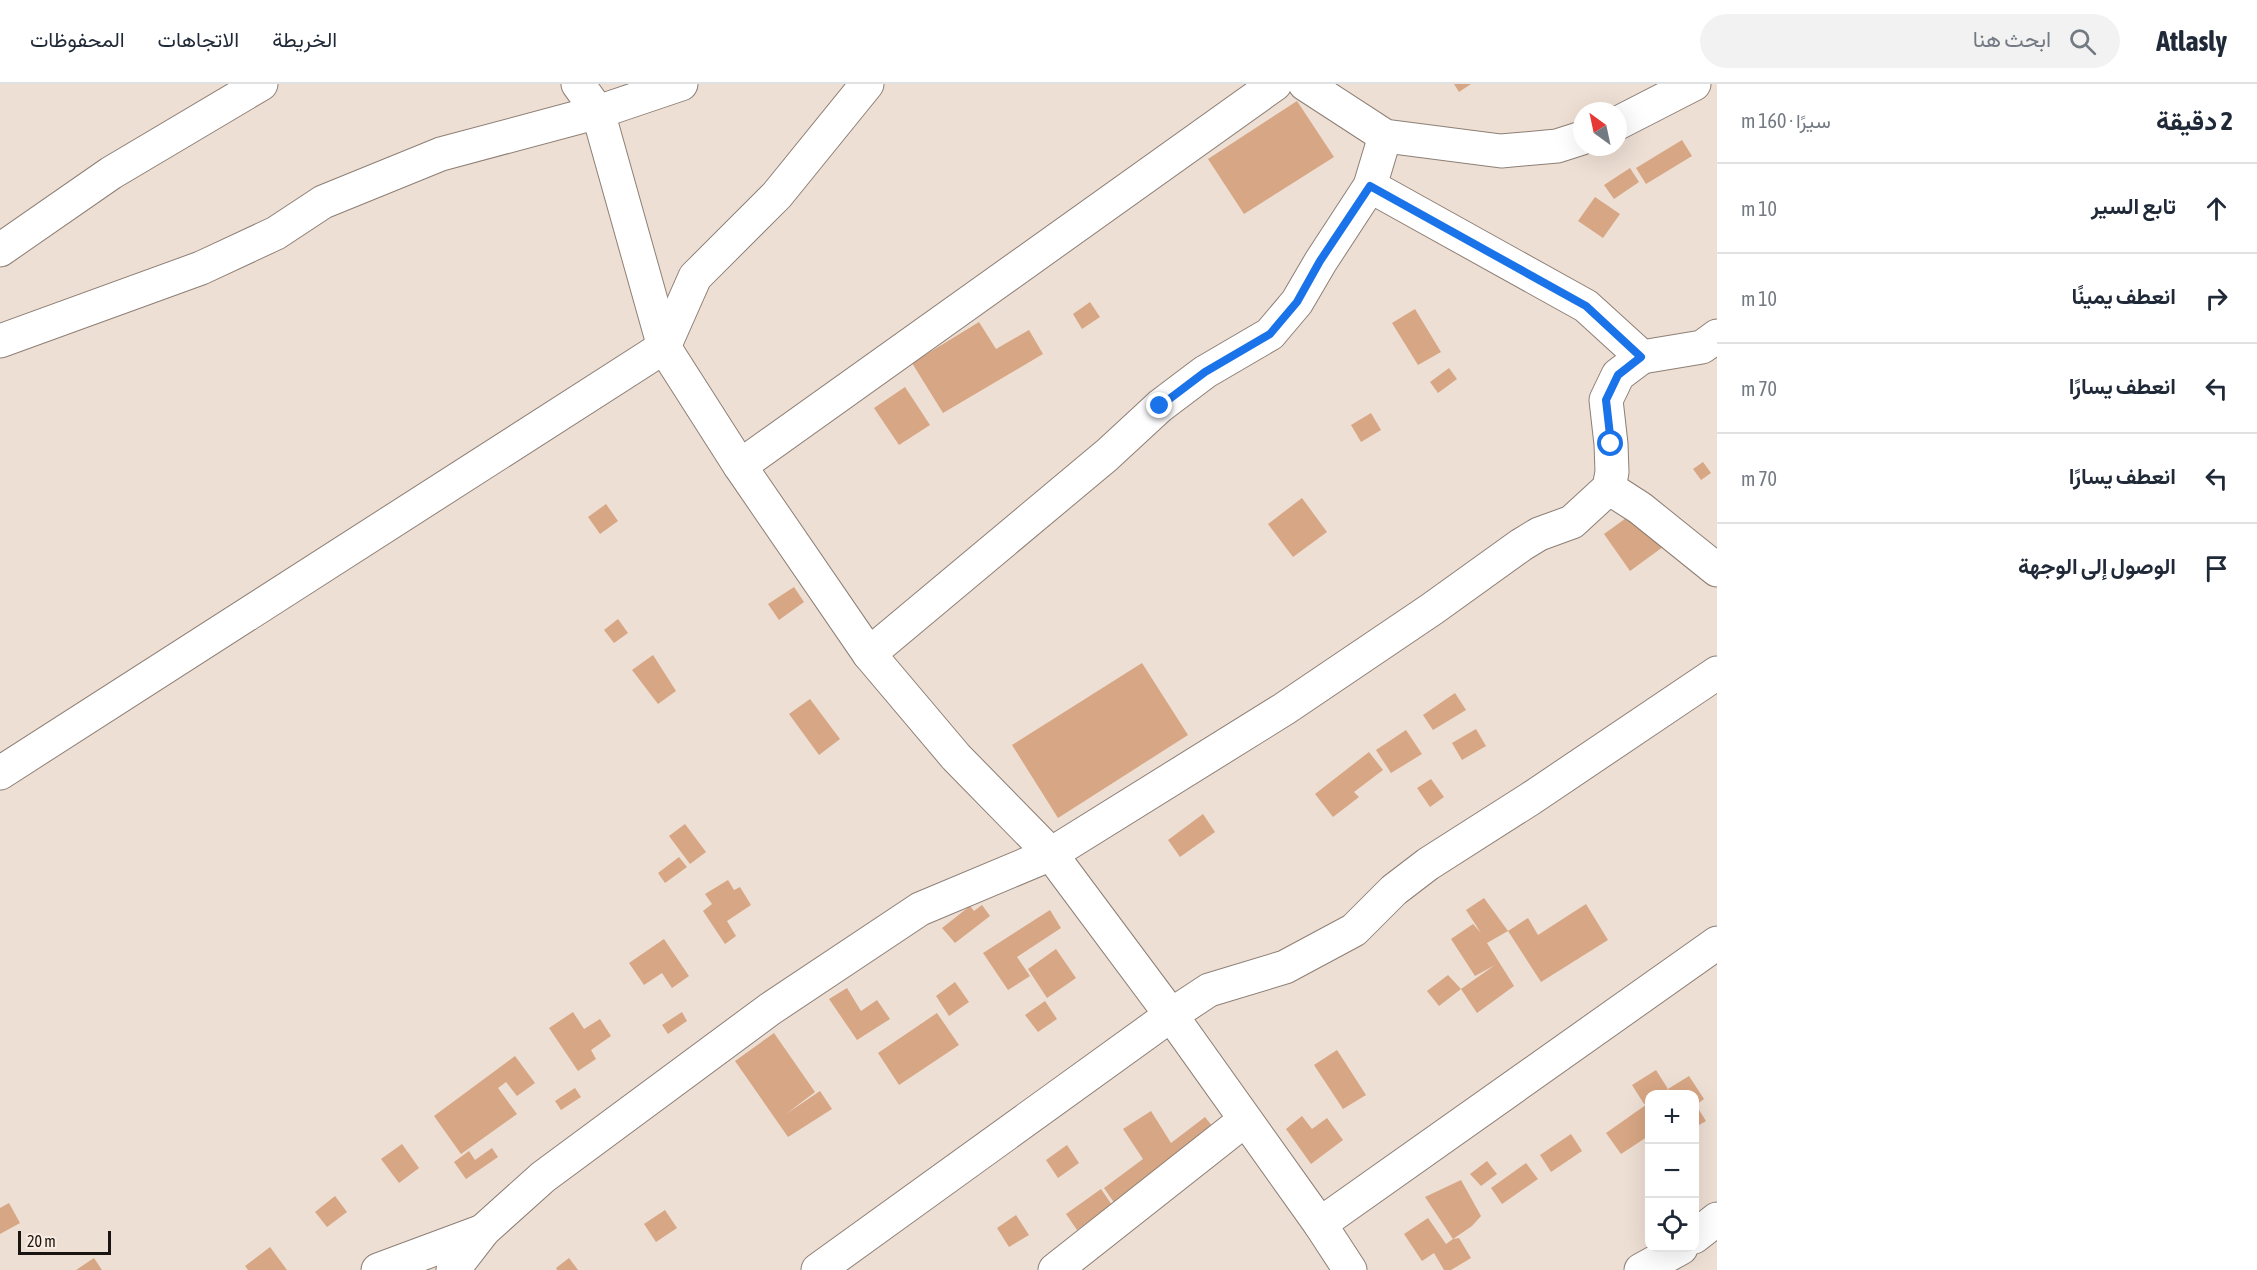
<!DOCTYPE html>
<html lang="ar">
<meta charset="utf-8">
<style>
:root{--surface:#fff;--page:#f2f2f3;--text:#1f2937;--muted:#747a83;--line:#e0e1e3}
body{margin:0;font-family:"Asap Condensed",Vazirmatn,sans-serif;background:var(--page);color:var(--text);direction:rtl}
.controls{position:absolute;right:18px;bottom:18px;display:grid;overflow:hidden;border-radius:12px;box-shadow:0 6px 24px #0002}
.controls button{width:54px;height:54px;display:grid;place-items:center;padding:0;border:0;border-bottom:2px solid var(--line);background:var(--surface);color:var(--text);font:30px sans-serif}
.compass{position:absolute;left:1573px;top:18px;width:54px;height:54px;border-radius:50%;background:var(--surface);box-shadow:0 6px 24px #0002;rotate:327deg}
.scale{position:absolute;left:18px;bottom:15px;width:93px;box-sizing:border-box;padding-left:6px;border:3px solid #191410;border-top:0;font-size:16px;line-height:21px;white-space:nowrap;color:#191410;-webkit-text-stroke:4px #fbece1;paint-order:stroke}
.stop{position:absolute;width:18px;height:18px;margin:-14px;border:4px solid #1a73e8;border-radius:50%;background:#fff}
.stop.end{background:#1a73e8;border-color:#fff;box-shadow:0 2px 6px #0008}
.list{margin:0;padding:0;list-style:none}
h2{display:flex;justify-content:space-between;align-items:center;height:78px;margin:0;padding:0 24px;font-size:26px}
h2 small{font-size:20px;font-weight:400;color:var(--muted)}
.list li{display:grid;grid-template-columns:39px 1fr auto;gap:18px;align-items:center;box-sizing:border-box;height:90px;padding:0 24px;border-top:2px solid var(--line)}
.list b{display:block;font-size:22px;white-space:nowrap}
.list em{font-size:20px;font-style:normal;color:var(--muted)}
.icon{flex:none;width:33px;height:33px;fill:none;stroke:currentColor;stroke-width:2;stroke-linecap:round;stroke-linejoin:round}
.map{position:relative;flex:none;width:1717px;height:1186px;overflow:hidden;direction:ltr}
header{display:flex;align-items:center;gap:36px;box-sizing:border-box;height:84px;padding:0 30px;background:var(--surface);border-bottom:2px solid var(--line)}
header strong{font-size:28px}
nav{display:flex;gap:33px;margin-inline-start:auto;font-size:21px}
.search{width:420px;height:54px;background:var(--page);display:flex;align-items:center;gap:15px;box-sizing:border-box;padding:0 21px;border-radius:33px;color:var(--muted);font-size:22px}
main{display:flex}
aside{flex:1;background:var(--surface)}
.map>svg:first-child{display:block}
.building{fill:#d7a684}
.lines{fill:none;stroke-linecap:round;stroke-linejoin:round}
.minor-casing{stroke:#8d7f75;stroke-width:35}
.minor{stroke:#fff;stroke-width:33}
.route{stroke:#1a73e8;stroke-width:8}
</style>
<header>
<strong>Atlasly</strong>
<div class="search"><svg class="icon" aria-label="search" viewBox="0 0 24 24"><circle cx="10" cy="10" r="6"/><path d="M15 15l6 6"/></svg>ابحث هنا</div>
<nav><a>الخريطة</a><a>الاتجاهات</a><a>المحفوظات</a></nav>
</header>
<main>
<aside>
<h2>2 دقيقة<small>سيرًا · 160 m</small></h2>
<ul class="list">
<li><svg class="icon" aria-label="ahead" viewBox="0 0 24 24"><path d="M12 20V5M6 11l6-6 6 6"/></svg><div><b>تابع السير</b></div><em>10 m</em></li>
<li><svg class="icon" aria-label="right" viewBox="0 0 24 24"><path d="M7 20v-9h11M14 6l5 5-5 5"/></svg><div><b>انعطف يمينًا</b></div><em>10 m</em></li>
<li><svg class="icon" aria-label="left" viewBox="0 0 24 24"><path d="M17 20v-9H6M10 6l-5 5 5 5"/></svg><div><b>انعطف يسارًا</b></div><em>70 m</em></li>
<li><svg class="icon" aria-label="left" viewBox="0 0 24 24"><path d="M17 20v-9H6M10 6l-5 5 5 5"/></svg><div><b>انعطف يسارًا</b></div><em>70 m</em></li>
<li><svg class="icon" aria-label="arrive" viewBox="0 0 24 24"><path d="M6 21V4h12l-3 4 3 4H6"/></svg><div><b>الوصول إلى الوجهة</b></div></li>
</ul>
</aside>
<div class="map">
<svg width="1717" height="1186" viewBox="0 0 1717 1186">
<rect width="100%" height="100%" fill="#eedfd4"/>
<g class="building">
<path d="M 1454,0 L 1471,0 L 1459,8 Z"/>
<path d="M 1297,17 L 1334,73 L 1244,130 L 1208,75 Z"/>
<path d="M 1682,56 L 1692,72 L 1646,100 L 1636,84 Z"/>
<path d="M 1630,84 L 1639,98 L 1614,115 L 1604,101 Z"/>
<path d="M 1595,113 L 1620,130 L 1603,154 L 1578,137 Z"/>
<path d="M 1090,218 L 1100,233 L 1082,245 L 1073,230 Z"/>
<path d="M 1415,225 L 1441,268 L 1418,281 L 1392,239 Z"/>
<path d="M 979,238 L 996,265 L 1029,246 L 1043,270 L 943,329 L 912,279 Z"/>
<path d="M 1449,284 L 1457,295 L 1438,309 L 1430,298 Z"/>
<path d="M 905,303 L 930,341 L 899,361 L 874,324 Z"/>
<path d="M 1371,329 L 1381,346 L 1361,358 L 1351,341 Z"/>
<path d="M 1703,378 L 1711,389 L 1701,396 L 1693,385 Z"/>
<path d="M 1302,414 L 1327,448 L 1293,473 L 1268,440 Z"/>
<path d="M 606,420 L 618,437 L 600,450 L 588,433 Z"/>
<path d="M 1640,424 L 1667,460 L 1630,487 L 1604,450 Z"/>
<path d="M 794,503 L 804,518 L 779,536 L 768,520 Z"/>
<path d="M 618,535 L 628,549 L 614,559 L 604,546 Z"/>
<path d="M 653,571 L 676,607 L 658,620 L 632,586 Z"/>
<path d="M 1142,579 L 1188,651 L 1058,734 L 1012,661 Z"/>
<path d="M 1455,609 L 1466,626 L 1433,646 L 1423,631 Z"/>
<path d="M 810,615 L 840,655 L 819,671 L 789,630 Z"/>
<path d="M 1476,645 L 1486,662 L 1462,676 L 1452,659 Z"/>
<path d="M 1406,646 L 1422,670 L 1391,689 L 1376,666 Z"/>
<path d="M 1369,668 L 1383,686 L 1354,708 L 1359,713 L 1333,733 L 1315,710 Z"/>
<path d="M 1431,695 L 1444,713 L 1430,723 L 1417,704 Z"/>
<path d="M 1203,730 L 1215,748 L 1180,773 L 1168,756 Z"/>
<path d="M 685,740 L 706,768 L 690,780 L 669,752 Z"/>
<path d="M 679,773 L 687,783 L 665,799 L 658,789 Z"/>
<path d="M 728,796 L 734,806 L 740,803 L 751,821 L 727,837 L 736,852 L 725,860 L 703,827 L 712,820 L 705,810 Z"/>
<path d="M 1484,814 L 1508,847 L 1487,859 L 1514,902 L 1477,929 L 1461,905 L 1495,881 L 1475,892 L 1451,855 L 1473,840 L 1481,849 L 1466,826 Z"/>
<path d="M 1586,820 L 1608,856 L 1541,898 L 1508,847 L 1528,834 L 1538,851 Z"/>
<path d="M 982,821 L 990,832 L 955,859 L 942,844 L 970,822 L 974,827 Z"/>
<path d="M 1050,826 L 1061,844 L 1017,873 L 1030,892 L 1008,906 L 983,869 Z"/>
<path d="M 664,855 L 689,892 L 672,904 L 662,889 L 644,901 L 629,879 Z"/>
<path d="M 1056,865 L 1076,894 L 1047,914 L 1028,885 Z"/>
<path d="M 1448,891 L 1461,905 L 1439,922 L 1427,907 Z"/>
<path d="M 955,898 L 969,918 L 949,932 L 936,912 Z"/>
<path d="M 847,904 L 861,927 L 877,916 L 890,935 L 857,956 L 829,915 Z"/>
<path d="M 1045,917 L 1057,935 L 1038,948 L 1025,931 Z"/>
<path d="M 573,928 L 584,945 L 600,935 L 611,952 L 591,966 L 596,975 L 578,987 L 549,944 Z"/>
<path d="M 682,928 L 687,937 L 668,950 L 662,941 Z"/>
<path d="M 937,929 L 959,961 L 899,1001 L 878,969 Z"/>
<path d="M 774,949 L 815,1008 L 786,1030 L 820,1007 L 832,1025 L 788,1053 L 735,977 Z"/>
<path d="M 1337,966 L 1366,1011 L 1343,1025 L 1314,981 Z"/>
<path d="M 515,972 L 535,999 L 517,1012 L 506,998 L 498,1004 L 517,1030 L 461,1070 L 434,1032 Z"/>
<path d="M 1656,986 L 1668,1005 L 1660,1010 L 1650,1010 L 1650,1017 L 1644,1020 L 1632,1001 Z"/>
<path d="M 1689,992 L 1704,1015 L 1696,1021 L 1706,1037 L 1694,1044 L 1694,1010 L 1671,1010 L 1668,1005 Z"/>
<path d="M 575,1004 L 581,1013 L 561,1026 L 555,1017 Z"/>
<path d="M 1650,1018 L 1650,1051 L 1621,1070 L 1606,1049 Z"/>
<path d="M 1151,1027 L 1171,1059 L 1205,1033 L 1217,1048 L 1115,1120 L 1104,1104 L 1143,1075 L 1123,1045 Z"/>
<path d="M 1302,1032 L 1312,1045 L 1327,1034 L 1343,1056 L 1311,1080 L 1286,1045 Z"/>
<path d="M 1571,1050 L 1582,1067 L 1551,1088 L 1540,1071 Z"/>
<path d="M 402,1060 L 419,1084 L 399,1099 L 381,1075 Z"/>
<path d="M 1067,1061 L 1079,1079 L 1058,1094 L 1046,1076 Z"/>
<path d="M 492,1064 L 498,1073 L 466,1095 L 454,1078 L 469,1067 L 475,1076 Z"/>
<path d="M 1487,1077 L 1497,1090 L 1481,1102 L 1470,1090 Z"/>
<path d="M 1526,1079 L 1538,1095 L 1502,1120 L 1491,1104 Z"/>
<path d="M 1461,1096 L 1481,1132 L 1472,1142 L 1453,1155 L 1459,1154 L 1471,1174 L 1451,1186 L 1444,1186 L 1434,1169 L 1422,1177 L 1404,1150 L 1428,1134 L 1446,1160 L 1453,1155 L 1425,1113 Z"/>
<path d="M 1101,1105 L 1112,1121 L 1077,1146 L 1066,1130 Z"/>
<path d="M 335,1112 L 347,1128 L 327,1143 L 315,1128 Z"/>
<path d="M 9,1119 L 20,1139 L 0,1150 L 0,1124 Z"/>
<path d="M 665,1126 L 677,1144 L 656,1158 L 644,1140 Z"/>
<path d="M 1016,1131 L 1029,1151 L 1009,1163 L 997,1144 Z"/>
<path d="M 270,1163 L 287,1186 L 248,1186 L 245,1182 Z"/>
<path d="M 94,1174 L 102,1186 L 76,1186 Z"/>
<path d="M 569,1174 L 578,1186 L 557,1186 L 556,1184 Z"/>
</g>
<g class="lines">
<g class="minor-casing">
<g id="minor">
<path d="M 578,0 L 598,28 L 681,0"/>
<path d="M 1305,0 L 1385,52 L 1501,67 L 1557,62 L 1582,54"/>
<path d="M 1618,39 L 1694,0"/>
<path d="M 1370,102 L 1586,222 L 1642,273 L 1702,263 L 1717,252"/>
<path d="M 0,166 L 111,89 L 261,0"/>
<path d="M 0,257 L 201,184 L 276,149 L 323,118 L 441,70 L 598,28 L 664,263 L 740,382 L 869,570 L 956,673 L 1051,770 L 1171,931 L 1320,1140 L 1350,1186"/>
<path d="M 740,382 L 1275,0"/>
<path d="M 1609,404 L 1640,424 L 1717,486"/>
<path d="M 869,570 L 1107,371 L 1160,322 L 1205,288 L 1270,250 L 1297,218 L 1321,177 L 1370,102 L 1385,52"/>
<path d="M 0,689 L 664,263 L 695,193 L 777,111 L 867,0"/>
<path d="M 1320,1140 L 1717,859"/>
<path d="M 1694,1153 L 1717,1135"/>
<path d="M 378,1186 L 483,1147"/>
<path d="M 453,1186 L 484,1146 L 543,1093 L 770,925 L 920,825 L 1051,770 L 1284,625 L 1432,525 L 1521,461 L 1539,450 L 1572,438 L 1609,404 L 1612,388 L 1611,360 L 1606,316 L 1618,291 L 1642,273"/>
<path d="M 818,1186 L 1171,931 L 1209,906 L 1285,883 L 1354,846 L 1394,806 L 1428,780 L 1530,715 L 1717,589"/>
<path d="M 1055,1186 L 1245,1036"/>
<path d="M 1641,1186 L 1681,1164"/>
</g>
</g>
<use href="#minor" class="minor"/>
</g>
<g class="lines">
<path class="route" d="M 1160,322 L 1205,288 L 1270,250 L 1297,218 L 1320,177 L 1370,102 L 1586,222 L 1641,273 L 1618,291 L 1606,316 L 1611,360"/>
</g>
</svg>
<div class="controls">
<button>+</button>
<button>−</button>
<button><svg class="icon" aria-label="locate" viewBox="0 0 24 24"><circle cx="12" cy="12" r="6"/><path d="M12 2v4M12 18v4M2 12h4M18 12h4"/></svg></button>
</div>
<svg class="compass" viewBox="-18 -18 36 36"><path d="M0-13l5 13h-10z" fill="#e53935"/><path d="M0 13l5-13h-10z" fill="#747a83"/></svg>
<div class="scale">20 m</div>
<div class="stop" style="left:1611px;top:360px"></div>
<div class="stop end" style="left:1160px;top:322px"></div>
</div>
</main>
